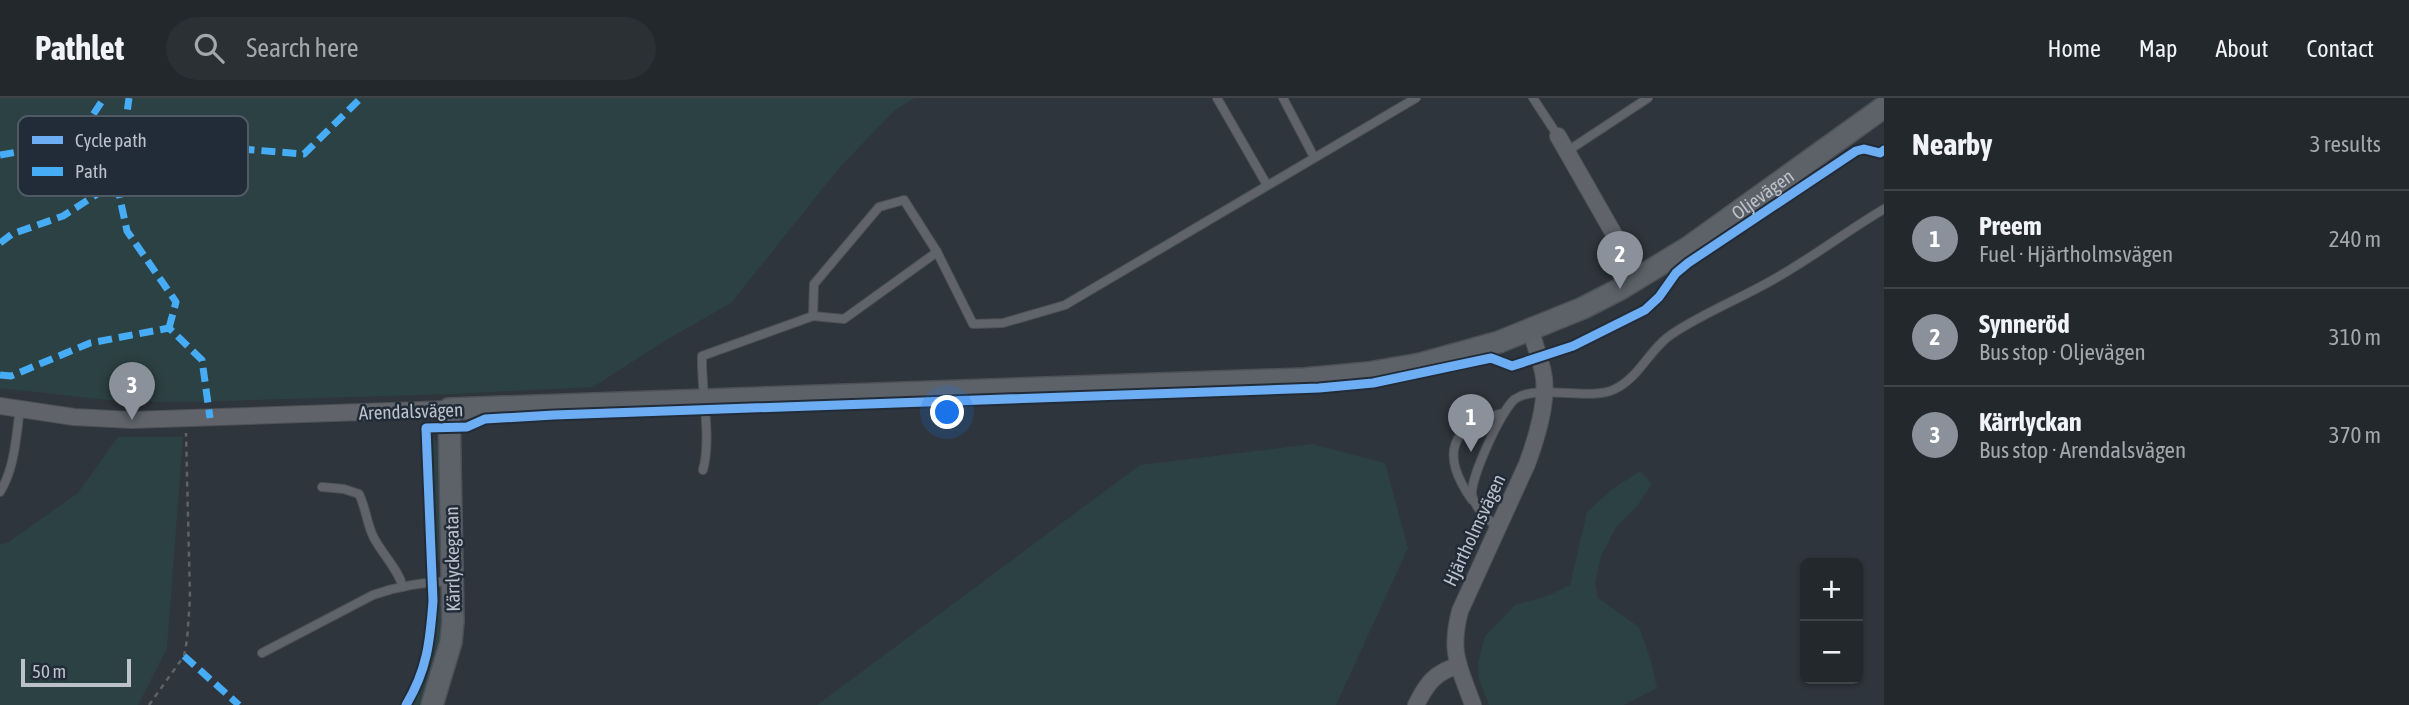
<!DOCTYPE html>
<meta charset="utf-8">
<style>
:root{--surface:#23282d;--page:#2b3035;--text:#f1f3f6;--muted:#a3a6aa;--line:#404449;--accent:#8a919a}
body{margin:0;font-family:"Asap Condensed",sans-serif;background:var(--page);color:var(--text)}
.controls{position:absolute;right:21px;bottom:21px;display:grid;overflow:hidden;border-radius:10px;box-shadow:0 2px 5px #0004}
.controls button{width:63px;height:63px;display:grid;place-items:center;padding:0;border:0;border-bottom:2px solid var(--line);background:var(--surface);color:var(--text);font:35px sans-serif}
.scale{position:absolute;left:21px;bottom:18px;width:110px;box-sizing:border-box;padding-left:7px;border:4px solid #bbc2cc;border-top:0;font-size:19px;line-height:24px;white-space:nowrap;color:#bbc2cc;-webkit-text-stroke:5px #222c38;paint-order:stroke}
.you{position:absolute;left:948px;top:315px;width:24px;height:24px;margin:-18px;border:5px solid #fff;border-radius:50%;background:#1a73e8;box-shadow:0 0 0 10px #1a73e833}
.badge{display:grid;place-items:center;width:46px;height:46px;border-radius:50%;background:var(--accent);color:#fff;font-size:23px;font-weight:700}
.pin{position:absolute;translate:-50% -58px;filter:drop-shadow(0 2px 4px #0008)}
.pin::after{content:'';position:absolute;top:37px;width:24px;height:21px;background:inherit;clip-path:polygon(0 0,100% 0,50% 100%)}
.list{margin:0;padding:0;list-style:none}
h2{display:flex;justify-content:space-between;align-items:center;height:91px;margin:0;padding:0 28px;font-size:30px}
h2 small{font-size:23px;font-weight:400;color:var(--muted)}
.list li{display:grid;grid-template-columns:46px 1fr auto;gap:21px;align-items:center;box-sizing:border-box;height:98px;padding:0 28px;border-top:2px solid var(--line)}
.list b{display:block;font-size:26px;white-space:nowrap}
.list p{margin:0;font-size:23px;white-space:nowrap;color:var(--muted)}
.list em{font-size:23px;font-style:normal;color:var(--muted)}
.icon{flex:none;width:38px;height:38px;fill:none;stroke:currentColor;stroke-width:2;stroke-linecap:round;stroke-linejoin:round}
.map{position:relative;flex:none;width:1884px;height:607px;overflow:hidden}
header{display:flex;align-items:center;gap:42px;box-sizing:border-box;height:98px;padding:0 35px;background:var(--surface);border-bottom:2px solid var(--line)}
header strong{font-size:33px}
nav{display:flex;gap:38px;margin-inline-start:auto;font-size:24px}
.search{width:490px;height:63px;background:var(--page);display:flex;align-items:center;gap:18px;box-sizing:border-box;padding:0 24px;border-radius:38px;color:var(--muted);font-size:26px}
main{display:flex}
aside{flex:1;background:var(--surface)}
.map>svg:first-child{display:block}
.green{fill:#2c4143}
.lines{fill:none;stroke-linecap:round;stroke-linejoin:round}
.lane-casing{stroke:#4d5157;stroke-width:10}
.street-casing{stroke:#4d5157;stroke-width:18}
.secondary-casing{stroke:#4d5157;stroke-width:24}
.path{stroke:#5d6367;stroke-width:2.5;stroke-dasharray:5 5;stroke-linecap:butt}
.lane{stroke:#60646a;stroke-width:8}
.street{stroke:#60646a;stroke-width:16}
.secondary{stroke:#5d6269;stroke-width:21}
.quiet{stroke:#46acf6;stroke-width:7;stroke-dasharray:14 7;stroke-linecap:butt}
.cycleway-casing{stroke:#222c38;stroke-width:13}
.cycleway{stroke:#6dadf4;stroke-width:9}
.labels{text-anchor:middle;stroke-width:5;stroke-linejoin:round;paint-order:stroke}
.street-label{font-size:19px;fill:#bbc2cc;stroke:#222c38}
.key{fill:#222c38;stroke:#505964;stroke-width:2}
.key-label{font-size:19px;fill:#bbc2cc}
</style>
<header>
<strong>Pathlet</strong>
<div class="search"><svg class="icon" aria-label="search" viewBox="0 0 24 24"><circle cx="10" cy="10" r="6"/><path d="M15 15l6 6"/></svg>Search here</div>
<nav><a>Home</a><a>Map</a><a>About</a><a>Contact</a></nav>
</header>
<main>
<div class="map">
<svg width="1884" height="607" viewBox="0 0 1884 607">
<rect width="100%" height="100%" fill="#2f353c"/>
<g class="green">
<path d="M 0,0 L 915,0 L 894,13 L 839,70 L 731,205 L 666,242 L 593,289 L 452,296 L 186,304 L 117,303 L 0,290 Z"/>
<path d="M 431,338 L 437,344 L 440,354 L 444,456 L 435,470 Z"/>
<path d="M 118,339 L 183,339 L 167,550 L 138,607 L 0,607 L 0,446 L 7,445 L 78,395 Z"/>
<path d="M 1312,346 L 1385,365 L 1408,450 L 1336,607 L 817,607 L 1140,367 Z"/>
<path d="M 1640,373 L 1652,386 L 1638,407 L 1616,429 L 1601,458 L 1595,485 L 1598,500 L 1639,529 L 1651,563 L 1657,590 L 1624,607 L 1489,607 L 1479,581 L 1478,564 L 1485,538 L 1515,507 L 1547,498 L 1570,487 L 1587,414 L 1611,392 Z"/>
<path d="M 435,496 L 445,505 L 442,550 L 424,601 L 421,607 L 410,607 C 430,571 436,537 435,496 Z"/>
</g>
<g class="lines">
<g class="lane-casing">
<g id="lane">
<path d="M 1217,0 L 1267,87"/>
<path d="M 1283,0 L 1314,59"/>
<path d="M 1533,0 L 1558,38"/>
<path d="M 1566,54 L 1648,0"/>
<path d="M 813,218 L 814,186 L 879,109 L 904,102 L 937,154"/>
<path d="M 703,372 C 712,338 701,294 702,258 L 813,218 L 844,221 L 937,154 L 973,226 L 1003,225 L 1065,207 L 1416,0"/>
<path d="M 322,389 L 344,391 L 359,396 C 366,410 367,427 374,440 C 383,457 398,471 403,489"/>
<path d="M 0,394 C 15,370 16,338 20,311"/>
<path d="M 1472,402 C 1440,357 1449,327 1504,315"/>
<path d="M 1498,430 C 1488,421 1475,411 1472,397 C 1470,380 1502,311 1515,301 C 1538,285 1589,304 1615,291 C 1640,279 1650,250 1672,236 C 1705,214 1742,200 1776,180 C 1813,159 1847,133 1884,111"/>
<path d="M 262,555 L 373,497 C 398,488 424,484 450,483"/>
</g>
</g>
<g class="street-casing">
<g id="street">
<path d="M 1558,38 L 1639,180"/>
<path d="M 0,308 L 74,319 L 132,322 L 449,311"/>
<path d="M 1416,607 C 1426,587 1435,573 1459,568"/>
<path d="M 1473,607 C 1459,568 1449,555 1460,513 L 1527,366 C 1536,342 1549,300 1543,274 C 1540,260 1534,246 1531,232"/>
</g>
</g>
<g class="secondary-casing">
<g id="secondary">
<path id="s1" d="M 432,607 L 451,544 L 453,523 L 449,311 L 1304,281 L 1368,275 L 1420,266 L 1499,244 L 1583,210 L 1620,191 L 1689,149 L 1884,9"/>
</g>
</g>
<path class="path" d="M 149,607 L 184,558 L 187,542 L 190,500 L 186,335"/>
<use href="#lane" class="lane"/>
<use href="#street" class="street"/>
<use href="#secondary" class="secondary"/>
<g class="quiet">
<path d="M 0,57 L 35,51 L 87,26 L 104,0"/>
<path d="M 0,145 L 12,136 L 63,118 L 105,91 L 134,58 L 127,15 L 129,0"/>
<path d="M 169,230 L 176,204 L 127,133 L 119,96 L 142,69 L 181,48 L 213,39 L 241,51 L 304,56 L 361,0"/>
<path d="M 0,277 L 11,278 L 90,245 L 169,230 L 202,262 L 210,320"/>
<path d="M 184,558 L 239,607"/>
</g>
<g class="cycleway-casing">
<path id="cycleway" d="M 406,607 C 427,572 430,544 433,503 L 426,330 L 467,329 L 485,321 L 554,317 L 1319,290 L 1373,285 L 1491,260 L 1512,268 L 1573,248 L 1645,212 L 1659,199 L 1676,175 L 1688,165 L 1856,53 L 1864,51 L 1880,55 L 1884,52"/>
</g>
<use href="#cycleway" class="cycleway"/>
</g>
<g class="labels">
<g class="street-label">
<text dy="7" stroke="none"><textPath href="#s1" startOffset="1657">Oljevägen</textPath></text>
<text transform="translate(411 313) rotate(-2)" y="7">Arendalsvägen</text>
<text transform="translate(1474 432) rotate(-65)" y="7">Hjärtholmsvägen</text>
<text transform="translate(452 461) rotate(-91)" y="7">Kärrlyckegatan</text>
</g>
</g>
<rect x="18" y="18" width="230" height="80" rx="10" class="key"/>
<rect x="32" y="38" width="31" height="8" fill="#6dadf4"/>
<rect x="32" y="69" width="31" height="9" fill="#46acf6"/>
<g class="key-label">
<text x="75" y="49">Cycle path</text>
<text x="75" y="80">Path</text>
</g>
</svg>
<div class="controls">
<button>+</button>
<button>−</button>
</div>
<div class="scale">50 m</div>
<div class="you"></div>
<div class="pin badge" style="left:1471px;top:354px">1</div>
<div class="pin badge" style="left:1620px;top:191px">2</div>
<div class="pin badge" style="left:132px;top:322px">3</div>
</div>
<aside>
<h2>Nearby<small>3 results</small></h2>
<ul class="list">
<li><span class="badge">1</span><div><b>Preem</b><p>Fuel · Hjärtholmsvägen</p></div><em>240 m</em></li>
<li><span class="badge">2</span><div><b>Synneröd</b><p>Bus stop · Oljevägen</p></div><em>310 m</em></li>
<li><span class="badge">3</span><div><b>Kärrlyckan</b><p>Bus stop · Arendalsvägen</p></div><em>370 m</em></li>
</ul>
</aside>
</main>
